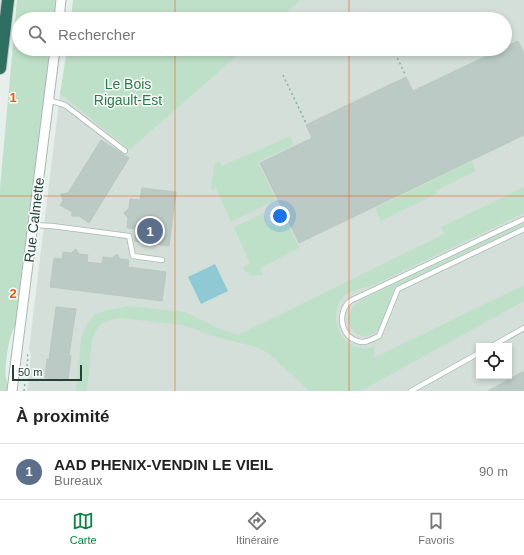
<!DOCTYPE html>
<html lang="fr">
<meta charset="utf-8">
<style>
:root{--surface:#fff;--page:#f6f6f6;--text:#222;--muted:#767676;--line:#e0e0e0;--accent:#0b8043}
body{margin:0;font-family:Helvetica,sans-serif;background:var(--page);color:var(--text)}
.controls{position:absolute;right:12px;bottom:12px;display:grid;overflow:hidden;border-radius:0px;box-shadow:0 2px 6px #0003}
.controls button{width:36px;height:36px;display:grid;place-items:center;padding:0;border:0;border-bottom:1px solid var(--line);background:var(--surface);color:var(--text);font:20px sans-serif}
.scale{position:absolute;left:12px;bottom:10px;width:70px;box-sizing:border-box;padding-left:4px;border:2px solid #24423a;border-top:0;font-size:11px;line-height:14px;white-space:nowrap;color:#24423a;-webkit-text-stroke:3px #f7fbf9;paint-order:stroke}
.you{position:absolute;left:280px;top:216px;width:14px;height:14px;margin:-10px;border:3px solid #fff;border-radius:50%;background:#1a73e8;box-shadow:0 0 0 6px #1a73e833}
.badge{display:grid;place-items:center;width:26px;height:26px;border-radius:50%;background:var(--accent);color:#fff;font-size:13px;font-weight:700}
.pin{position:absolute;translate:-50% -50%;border:2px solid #fff;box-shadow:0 1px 4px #0006}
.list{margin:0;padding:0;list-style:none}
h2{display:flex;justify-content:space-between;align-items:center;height:52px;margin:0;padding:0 16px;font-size:17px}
h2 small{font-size:13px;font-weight:400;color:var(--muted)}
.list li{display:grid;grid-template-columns:26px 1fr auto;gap:12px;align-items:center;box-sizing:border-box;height:56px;padding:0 16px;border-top:1px solid var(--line)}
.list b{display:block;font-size:15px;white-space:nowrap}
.list p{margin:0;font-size:13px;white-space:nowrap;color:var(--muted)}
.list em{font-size:13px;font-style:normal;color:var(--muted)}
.icon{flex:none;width:22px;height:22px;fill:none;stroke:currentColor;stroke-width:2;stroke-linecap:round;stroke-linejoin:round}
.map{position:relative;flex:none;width:524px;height:391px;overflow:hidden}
.search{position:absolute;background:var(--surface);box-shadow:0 2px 6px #0003;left:12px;right:12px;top:12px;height:44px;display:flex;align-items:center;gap:10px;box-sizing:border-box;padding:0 14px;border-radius:22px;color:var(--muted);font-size:15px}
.sheet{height:108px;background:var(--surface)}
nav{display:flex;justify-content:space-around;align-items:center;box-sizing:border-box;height:56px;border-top:1px solid var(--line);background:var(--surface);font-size:11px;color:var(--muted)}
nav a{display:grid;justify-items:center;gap:2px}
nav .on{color:var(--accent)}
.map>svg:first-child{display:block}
.built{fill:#d4dfda;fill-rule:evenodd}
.green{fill:#bfe0c8}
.water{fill:#8ec9d4}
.building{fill:#bbcac4;stroke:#b8c9c2}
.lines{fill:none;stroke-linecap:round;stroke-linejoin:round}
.lane-casing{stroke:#a8b8b2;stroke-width:6}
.street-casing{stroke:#a8b8b2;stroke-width:11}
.highway-casing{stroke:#c2cac8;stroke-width:14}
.path{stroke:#86b3a5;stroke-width:1.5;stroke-dasharray:2 3;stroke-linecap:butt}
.lane{stroke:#fff;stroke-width:4.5}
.street{stroke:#fff;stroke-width:9}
.highway{stroke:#2f6f62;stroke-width:12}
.grid{fill:none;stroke:#e8590c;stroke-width:1;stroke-opacity:0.55}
.labels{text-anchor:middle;stroke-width:3;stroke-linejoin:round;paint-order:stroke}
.park-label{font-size:14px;fill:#2d7a4b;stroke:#f7fbf9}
.street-label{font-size:14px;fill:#24423a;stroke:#f7fbf9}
.grid-label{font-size:13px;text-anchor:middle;font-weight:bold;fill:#e8590c;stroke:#f7fbf9;stroke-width:3;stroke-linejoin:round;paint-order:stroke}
</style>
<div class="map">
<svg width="524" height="391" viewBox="0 0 524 391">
<rect width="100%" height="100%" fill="#e6efeb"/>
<path class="built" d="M 301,0 L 524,0 L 524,391 L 27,391 L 31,355 L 29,349 L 60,94 L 130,150 L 245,49 L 505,49 L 505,19 L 279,19 ZM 479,346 L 509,346 L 509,376 L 479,376 Z"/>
<g class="green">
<path d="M 17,0 L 56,0 L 54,19 L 19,19 L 19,49 L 50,49 L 16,324 C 9,334 4,367 6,378 C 7,384 9,384 8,391 L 0,391 L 0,188 Z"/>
<path d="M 73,0 L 301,0 L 279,19 L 71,19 Z"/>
<path d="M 67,49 L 245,49 L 130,150 L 60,94 Z"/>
<path d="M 290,136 L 294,145 L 258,162 L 276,200 L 231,222 L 216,188 L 211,190 L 214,165 L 219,161 L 222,166 Z"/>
<path d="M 472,161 L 476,171 L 437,190 L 438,193 L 381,221 L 375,208 Z"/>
<path d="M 524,187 L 524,213 L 376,284 C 368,287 349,291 344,296 C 323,319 346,358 375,346 L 374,358 L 524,285 L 524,301 L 361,391 L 309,391 L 267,352 L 256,347 L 209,335 L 195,329 L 182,325 L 120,318 C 93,321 92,337 90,359 C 89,370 88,380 87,391 L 76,391 L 81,339 L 87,323 L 96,314 L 108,310 L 129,306 L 185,312 L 218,328 L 238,335 L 444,234 L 441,227 Z"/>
<path d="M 263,213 L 269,226 L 285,218 L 299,248 L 260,268 L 263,275 L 252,276 L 245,271 L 243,267 L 250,264 L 234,227 Z"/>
<path d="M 524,222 L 524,225 L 397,286 L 393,291 C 389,302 385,320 378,329 C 364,349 330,322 361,300 Z"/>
</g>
<path class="water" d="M 215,264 L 228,291 L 201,304 L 188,277 Z"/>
<g class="building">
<path d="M 518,41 L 524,53 L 524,135 L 299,243 L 260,163 L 312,138 L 306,125 L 406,77 L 413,91 L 501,49 L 505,49 L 505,47 Z"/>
<path d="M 101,140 L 129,158 L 89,223 L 79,216 L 72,216 L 72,212 L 60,205 L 63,201 L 61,194 L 68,193 Z"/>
<path d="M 142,188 L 176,192 L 169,246 L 135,241 L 136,229 L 127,228 L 128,218 L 124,213 L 129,208 L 130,199 L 140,200 Z"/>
<path d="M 76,249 L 79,254 L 88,255 L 87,262 L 102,264 L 103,257 L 112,258 L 117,254 L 120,259 L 129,260 L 128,267 L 166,272 L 162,301 L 50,287 L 54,258 L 62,259 L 63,252 L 71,253 Z"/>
<path d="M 56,307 L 76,309 L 69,355 L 71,356 L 68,380 L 62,380 L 62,381 L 50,380 L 50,378 L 45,378 L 47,359 L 49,360 Z"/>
<path d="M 524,371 L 524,391 L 488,391 Z"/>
</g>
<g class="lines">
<g class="lane-casing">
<g id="lane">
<path d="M 48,100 L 65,105 L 125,151"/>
<path d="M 524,219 L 350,301 C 335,314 342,342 364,342 C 369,341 375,338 379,336 L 398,289 L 524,229"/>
<path d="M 33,225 L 52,226 L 129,236 L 133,256 L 162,260"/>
<path d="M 492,346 L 524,328"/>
<path d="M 411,391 L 479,353"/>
</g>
</g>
<g class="street-casing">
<g id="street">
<path d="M 59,19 L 61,0"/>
<path d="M 12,391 L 55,49"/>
</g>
</g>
<g class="highway-casing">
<path id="highway" d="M 0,68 L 8,0"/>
</g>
<g class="path">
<path d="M 393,49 L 405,74"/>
<path d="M 283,75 L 306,123"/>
<path d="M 24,391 L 28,357 L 27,353"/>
</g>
<use href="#lane" class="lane"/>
<use href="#street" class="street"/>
<use href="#highway" class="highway"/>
</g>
<path class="grid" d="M 175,0 L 175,19M 349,0 L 349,19M 175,49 L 175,391M 349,49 L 349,391M 0,196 L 524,196"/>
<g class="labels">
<g class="park-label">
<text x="128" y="89">Le Bois<tspan x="128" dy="16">Rigault-Est</tspan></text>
</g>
<g class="street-label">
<text transform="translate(34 220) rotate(-83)" y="5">Rue Calmette</text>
</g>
</g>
<g class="grid-label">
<text x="13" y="102">1</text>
<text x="13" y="298">2</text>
</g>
</svg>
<div class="controls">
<button><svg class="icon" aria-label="locate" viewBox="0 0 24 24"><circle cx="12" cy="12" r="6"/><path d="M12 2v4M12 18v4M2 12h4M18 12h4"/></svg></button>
</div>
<div class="scale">50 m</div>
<div class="you"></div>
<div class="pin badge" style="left:150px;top:231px;background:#5c6f8a">1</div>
<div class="search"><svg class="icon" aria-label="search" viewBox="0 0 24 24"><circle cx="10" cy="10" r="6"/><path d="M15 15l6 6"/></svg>Rechercher</div>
</div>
<section class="sheet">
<h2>À proximité<small></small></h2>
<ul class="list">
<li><span class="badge" style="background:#5c6f8a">1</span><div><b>AAD PHENIX-VENDIN LE VIEIL</b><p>Bureaux</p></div><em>90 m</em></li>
</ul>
</section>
<nav>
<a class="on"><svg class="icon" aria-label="map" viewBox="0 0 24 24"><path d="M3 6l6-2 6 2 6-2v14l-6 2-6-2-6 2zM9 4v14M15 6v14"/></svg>Carte</a>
<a><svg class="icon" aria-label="directions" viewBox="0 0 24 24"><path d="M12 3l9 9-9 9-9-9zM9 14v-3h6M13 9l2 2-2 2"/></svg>Itinéraire</a>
<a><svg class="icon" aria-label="saved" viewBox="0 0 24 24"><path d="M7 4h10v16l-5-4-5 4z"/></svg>Favoris</a>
</nav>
